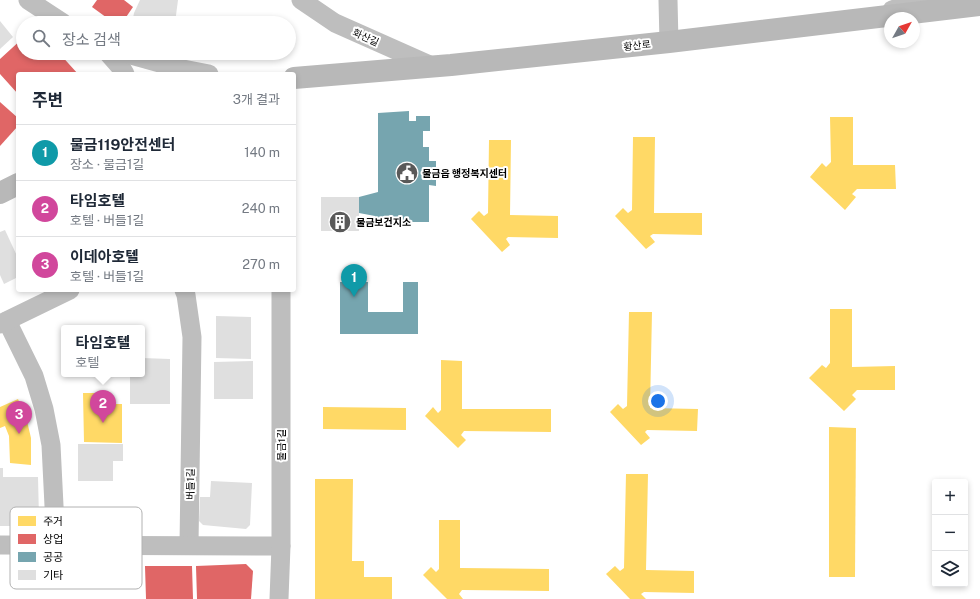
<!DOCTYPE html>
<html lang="ko">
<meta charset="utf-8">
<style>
:root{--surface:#fff;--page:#f6f6f7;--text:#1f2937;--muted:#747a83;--line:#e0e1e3;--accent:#595959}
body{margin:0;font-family:"Public Sans","Noto Sans KR",sans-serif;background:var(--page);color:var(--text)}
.controls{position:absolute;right:12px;bottom:12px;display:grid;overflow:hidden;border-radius:4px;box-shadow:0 2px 6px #0003}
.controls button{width:36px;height:36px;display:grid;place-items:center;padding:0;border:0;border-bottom:1px solid var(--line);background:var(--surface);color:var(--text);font:20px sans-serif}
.compass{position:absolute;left:884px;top:12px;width:36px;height:36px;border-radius:50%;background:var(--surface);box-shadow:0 2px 6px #0003;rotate:50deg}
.you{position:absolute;left:658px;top:401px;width:14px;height:14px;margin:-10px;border:3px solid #fff;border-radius:50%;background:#1a73e8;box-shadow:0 0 0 6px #1a73e833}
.badge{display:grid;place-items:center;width:26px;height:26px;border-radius:50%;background:var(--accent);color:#fff;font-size:13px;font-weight:700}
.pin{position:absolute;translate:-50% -33px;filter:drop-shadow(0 1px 2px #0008)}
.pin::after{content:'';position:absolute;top:21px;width:14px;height:12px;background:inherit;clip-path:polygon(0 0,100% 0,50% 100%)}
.popup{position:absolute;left:61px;top:325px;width:84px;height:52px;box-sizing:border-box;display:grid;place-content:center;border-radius:4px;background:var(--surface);filter:drop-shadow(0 1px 3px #0005);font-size:13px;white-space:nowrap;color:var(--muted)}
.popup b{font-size:15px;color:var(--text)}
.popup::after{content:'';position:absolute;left:50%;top:100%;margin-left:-8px;border:8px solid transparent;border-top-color:var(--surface)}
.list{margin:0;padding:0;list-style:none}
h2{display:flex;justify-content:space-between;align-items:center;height:52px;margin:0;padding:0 16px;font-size:17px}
h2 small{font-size:13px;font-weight:400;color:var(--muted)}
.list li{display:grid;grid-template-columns:26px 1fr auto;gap:12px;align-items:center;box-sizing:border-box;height:56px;padding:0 16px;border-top:1px solid var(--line)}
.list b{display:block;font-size:15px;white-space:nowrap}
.list p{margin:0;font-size:13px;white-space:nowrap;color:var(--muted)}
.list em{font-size:13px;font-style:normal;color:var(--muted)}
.icon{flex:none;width:22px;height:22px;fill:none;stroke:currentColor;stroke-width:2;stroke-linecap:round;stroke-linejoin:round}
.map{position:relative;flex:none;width:980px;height:599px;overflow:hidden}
.search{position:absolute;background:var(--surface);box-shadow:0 2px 6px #0003;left:16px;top:16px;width:280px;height:44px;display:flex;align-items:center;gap:10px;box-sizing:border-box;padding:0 14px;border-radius:22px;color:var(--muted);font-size:15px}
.panel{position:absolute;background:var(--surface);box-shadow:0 2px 6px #0003;left:16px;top:72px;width:280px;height:220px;border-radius:4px}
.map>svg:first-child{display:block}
.homes{fill:#ffd966}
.shops{fill:#e06666}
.public{fill:#76a5af}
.building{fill:#dfdfdf}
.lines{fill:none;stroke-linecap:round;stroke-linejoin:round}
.minor{stroke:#bebebe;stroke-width:19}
.secondary{stroke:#b8b8b8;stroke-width:22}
.labels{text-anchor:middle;stroke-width:4;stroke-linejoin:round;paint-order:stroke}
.street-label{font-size:10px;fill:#000;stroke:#fff}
.poi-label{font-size:10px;font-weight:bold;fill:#000;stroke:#fff;text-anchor:start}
.key{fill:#fff;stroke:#b2b2b2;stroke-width:1}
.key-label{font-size:11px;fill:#000}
</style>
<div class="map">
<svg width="980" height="599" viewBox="0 0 980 599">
<rect width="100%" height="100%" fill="#fff"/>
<g class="homes">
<path d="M 830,117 L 853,117 L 853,165 L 895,165 L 896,189 L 857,189 L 852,194 L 856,197 L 845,210 L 810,177 L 822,163 L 826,167 L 831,162 Z"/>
<path d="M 633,137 L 655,137 L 654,213 L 702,213 L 702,235 L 653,234 L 650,236 L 655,242 L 646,249 L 615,216 L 623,208 L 628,213 L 632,210 Z"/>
<path d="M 489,140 L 511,140 L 510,215 L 558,216 L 558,238 L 508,237 L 506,239 L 510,245 L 502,252 L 471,219 L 479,211 L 484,216 L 488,213 Z"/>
<path d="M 830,309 L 852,309 L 852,367 L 895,366 L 895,390 L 857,390 L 852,395 L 856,399 L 844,411 L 809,378 L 822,365 L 826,368 L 830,363 Z"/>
<path d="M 629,312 L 652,312 L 650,408 L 698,409 L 697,431 L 647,430 L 645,432 L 650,438 L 641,445 L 610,412 L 618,404 L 623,409 L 627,406 Z"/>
<path d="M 441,360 L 462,361 L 462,409 L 551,409 L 551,432 L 464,431 L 461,435 L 466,440 L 458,448 L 425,416 L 433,407 L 438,413 L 441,410 Z"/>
<path d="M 83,393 L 103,393 L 103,404 L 122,404 L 122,443 L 84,442 Z"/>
<path d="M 18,399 L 27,421 L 31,438 L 31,465 L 10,463 L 9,436 L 5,426 L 0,428 L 0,407 Z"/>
<path d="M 323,407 L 406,408 L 406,430 L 323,429 Z"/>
<path d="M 829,427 L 856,428 L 855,577 L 829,577 Z"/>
<path d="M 626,474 L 648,474 L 646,570 L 694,571 L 694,593 L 644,592 L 641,594 L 646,599 L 630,599 L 606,574 L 615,566 L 620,571 L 624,568 Z"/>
<path d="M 315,479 L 353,479 L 352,561 L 364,561 L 364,577 L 392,577 L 392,599 L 315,599 Z"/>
<path d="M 439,520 L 460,520 L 460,568 L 549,569 L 549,591 L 462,590 L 459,594 L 463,599 L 447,599 L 423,575 L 431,567 L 436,572 L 439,569 Z"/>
</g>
<g class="shops">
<path d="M 97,0 L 124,0 L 133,7 L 122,23 L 114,23 L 92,7 Z"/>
<path d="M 23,38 L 23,53 L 59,53 L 78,74 L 18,74 L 18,94 L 0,74 L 0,59 Z"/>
<path d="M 0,102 L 18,118 L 18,126 L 0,146 Z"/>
<path d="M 246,564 L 253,571 L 251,599 L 197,599 L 196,566 Z"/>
<path d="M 145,566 L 192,566 L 193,599 L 146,599 Z"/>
</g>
<g class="public">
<path d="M 409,111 L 409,121 L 416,121 L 416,116 L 430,116 L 430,131 L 423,131 L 423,147 L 429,147 L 429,161 L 436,161 L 436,186 L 429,185 L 429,222 L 375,222 L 375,216 L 359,213 L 359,197 L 378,192 L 378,113 Z"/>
<path d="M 340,282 L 368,282 L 368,312 L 403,312 L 403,282 L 418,282 L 418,334 L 340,334 Z"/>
</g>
<g class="building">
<path d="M 140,0 L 178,0 L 175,23 L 132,23 L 134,13 Z"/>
<path d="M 0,21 L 13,37 L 0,49 Z"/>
<rect x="321" y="197" width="38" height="34"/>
<path d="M 5,230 L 18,258 L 18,277 L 4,284 L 0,275 L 0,232 Z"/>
<path d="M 216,316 L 251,317 L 251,359 L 216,358 Z"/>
<path d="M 142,358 L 170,359 L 170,404 L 130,404 L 130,374 L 142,374 Z"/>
<path d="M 253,361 L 253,399 L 214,399 L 214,362 Z"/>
<path d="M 78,444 L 123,444 L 123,461 L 113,461 L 113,481 L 78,481 Z"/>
<path d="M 0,468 L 3,468 L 3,477 L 38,477 L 39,518 L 31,526 L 0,526 Z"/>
<path d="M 211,481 L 252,483 L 250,525 L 246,529 L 203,525 L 199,521 L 200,497 L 210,497 Z"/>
</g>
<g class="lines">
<g class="minor">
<path d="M 28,0 L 63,23"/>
<path d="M 301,0 L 335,23 L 434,67"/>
<path d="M 668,0 L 669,42"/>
<path d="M 892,10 L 921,0"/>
<path d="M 108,53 L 122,69 L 125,74"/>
<path d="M 124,53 L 178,68 L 209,74"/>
<path d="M 184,290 L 186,295 L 192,337 L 189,545"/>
<path d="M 7,321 L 34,376 L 44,409 L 51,445 L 56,546"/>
<path d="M 0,324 L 70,290"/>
<path d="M 0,545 L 281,546"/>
<path d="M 279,599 L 281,546 L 281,290"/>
</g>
<g class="secondary">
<path d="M 294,78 L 451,65 L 669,42 L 980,5"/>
<path d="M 0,193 L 18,184"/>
</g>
</g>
<defs>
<g id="civic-disc" transform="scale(1.15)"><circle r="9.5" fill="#595959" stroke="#fff"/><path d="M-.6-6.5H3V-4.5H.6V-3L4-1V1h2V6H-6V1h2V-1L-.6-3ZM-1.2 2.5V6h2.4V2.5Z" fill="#fff"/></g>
<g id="building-disc" transform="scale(1.15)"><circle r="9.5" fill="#595959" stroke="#fff"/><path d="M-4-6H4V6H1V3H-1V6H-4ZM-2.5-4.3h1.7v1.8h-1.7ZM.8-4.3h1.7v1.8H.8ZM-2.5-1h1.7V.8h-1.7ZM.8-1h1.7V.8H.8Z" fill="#fff"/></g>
</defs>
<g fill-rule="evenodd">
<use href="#civic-disc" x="407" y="173"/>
<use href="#building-disc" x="340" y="222"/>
</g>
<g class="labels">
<g class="street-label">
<text transform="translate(366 37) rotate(24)" y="4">화산길</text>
<text transform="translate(637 45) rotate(-6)" y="4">황산로</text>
<text transform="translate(281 445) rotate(-90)" y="4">물금1길</text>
<text transform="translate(190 484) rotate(-89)" y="4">버들1길</text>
</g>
<g class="poi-label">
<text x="422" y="177">물금읍 행정복지센터</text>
<text x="356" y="226">물금보건지소</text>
</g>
</g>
<rect x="10" y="507" width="132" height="82" rx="6" class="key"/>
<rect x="18" y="516" width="18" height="10" fill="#ffd966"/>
<rect x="18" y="534" width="18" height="10" fill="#e06666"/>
<rect x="18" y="552" width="18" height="10" fill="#76a5af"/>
<rect x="18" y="570" width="18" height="10" fill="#dfdfdf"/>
<g class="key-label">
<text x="43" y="525">주거</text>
<text x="43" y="543">상업</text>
<text x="43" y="561">공공</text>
<text x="43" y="579">기타</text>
</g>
</svg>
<div class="controls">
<button>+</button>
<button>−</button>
<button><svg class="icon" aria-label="layers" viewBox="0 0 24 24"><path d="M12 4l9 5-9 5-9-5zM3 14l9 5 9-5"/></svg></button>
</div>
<svg class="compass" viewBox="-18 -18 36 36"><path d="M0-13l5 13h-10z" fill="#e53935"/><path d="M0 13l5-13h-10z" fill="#747a83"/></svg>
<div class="you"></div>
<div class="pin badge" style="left:354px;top:297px;background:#0f9aa8">1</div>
<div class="pin badge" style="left:103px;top:423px;background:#d1479c">2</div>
<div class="popup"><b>타임호텔</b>호텔</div>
<div class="pin badge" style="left:19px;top:434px;background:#d1479c">3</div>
<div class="search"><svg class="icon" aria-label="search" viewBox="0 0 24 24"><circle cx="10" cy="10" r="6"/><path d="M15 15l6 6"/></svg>장소 검색</div>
<section class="panel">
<h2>주변<small>3개 결과</small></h2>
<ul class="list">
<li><span class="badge" style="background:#0f9aa8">1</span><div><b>물금119안전센터</b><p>장소 · 물금1길</p></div><em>140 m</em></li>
<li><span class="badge" style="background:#d1479c">2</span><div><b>타임호텔</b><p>호텔 · 버들1길</p></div><em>240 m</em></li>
<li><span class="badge" style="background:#d1479c">3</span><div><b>이데아호텔</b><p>호텔 · 버들1길</p></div><em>270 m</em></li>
</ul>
</section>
</div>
